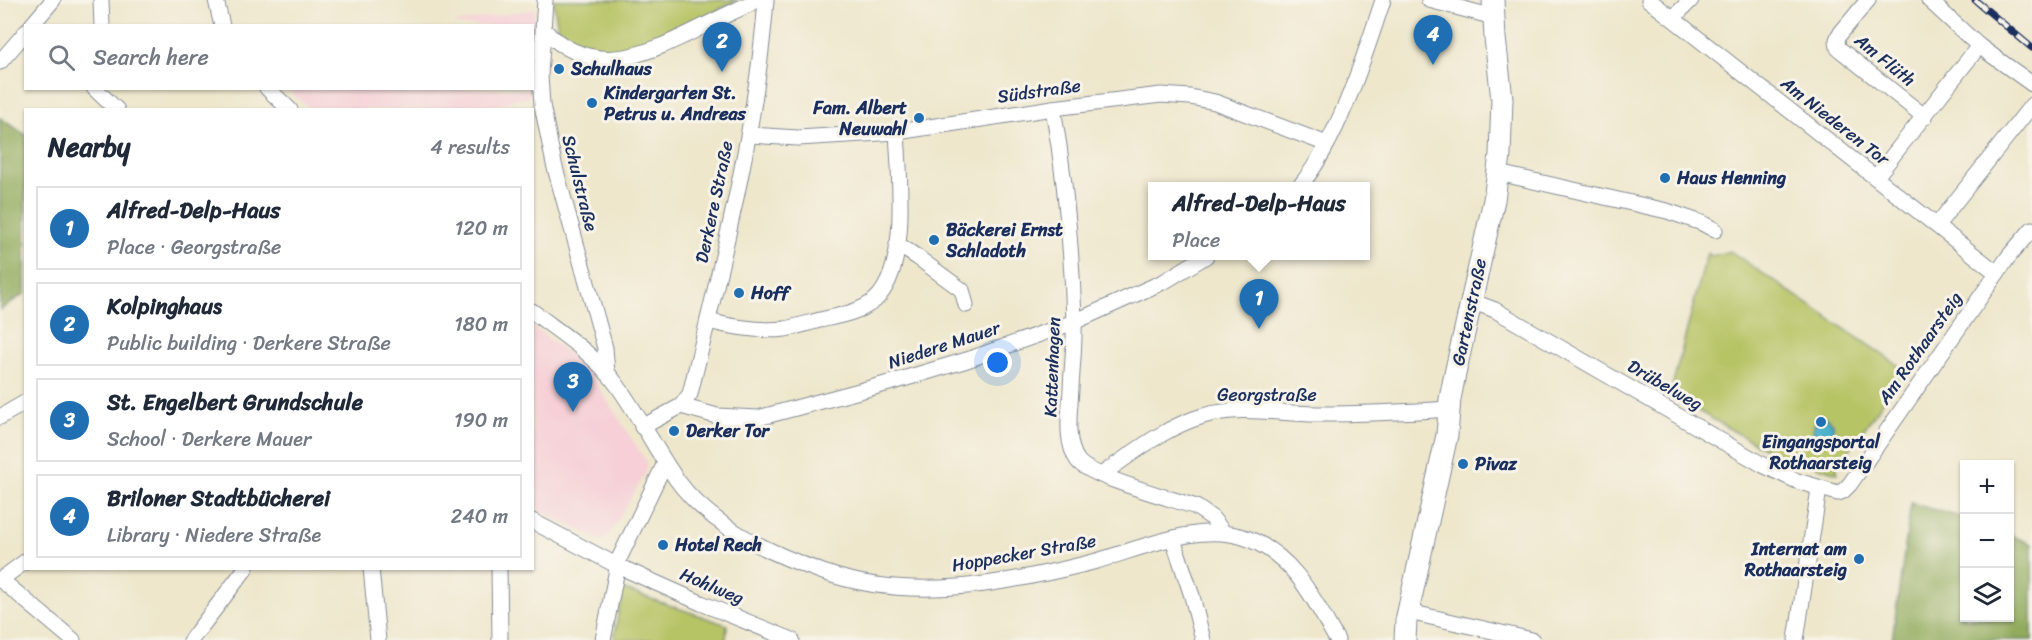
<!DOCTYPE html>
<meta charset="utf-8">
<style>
:root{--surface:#fff;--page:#f2f2f3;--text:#1f2937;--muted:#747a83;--line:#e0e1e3;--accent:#1f6fb2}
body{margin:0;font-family:Sriracha,sans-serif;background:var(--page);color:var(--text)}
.controls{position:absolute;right:18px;bottom:18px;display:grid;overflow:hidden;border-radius:0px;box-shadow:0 2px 4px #0004}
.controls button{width:54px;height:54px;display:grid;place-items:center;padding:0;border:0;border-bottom:2px solid var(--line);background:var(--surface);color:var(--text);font:30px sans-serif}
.you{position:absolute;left:998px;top:363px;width:21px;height:21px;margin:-15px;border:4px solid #fff;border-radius:50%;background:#1a73e8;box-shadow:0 0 0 9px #1a73e833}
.badge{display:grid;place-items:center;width:39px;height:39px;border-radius:50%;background:var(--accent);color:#fff;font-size:20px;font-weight:700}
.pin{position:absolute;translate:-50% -50px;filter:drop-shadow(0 2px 3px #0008)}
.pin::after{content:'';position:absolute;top:32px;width:21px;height:18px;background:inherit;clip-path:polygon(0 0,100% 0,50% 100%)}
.popup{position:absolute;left:1148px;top:182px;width:222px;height:78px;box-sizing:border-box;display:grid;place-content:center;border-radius:0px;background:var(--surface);filter:drop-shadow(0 2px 4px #0005);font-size:20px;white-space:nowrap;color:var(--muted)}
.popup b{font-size:22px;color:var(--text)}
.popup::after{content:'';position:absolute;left:50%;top:100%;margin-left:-12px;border:12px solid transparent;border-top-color:var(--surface)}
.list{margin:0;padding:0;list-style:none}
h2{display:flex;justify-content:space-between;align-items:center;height:78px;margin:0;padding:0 24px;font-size:26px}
h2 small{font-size:20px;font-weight:400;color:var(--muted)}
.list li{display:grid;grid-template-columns:39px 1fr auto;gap:18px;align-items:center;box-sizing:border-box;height:84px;margin:0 12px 12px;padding:0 12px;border:2px solid var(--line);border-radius:0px}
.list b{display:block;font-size:22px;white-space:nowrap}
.list p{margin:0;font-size:20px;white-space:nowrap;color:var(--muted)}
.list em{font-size:20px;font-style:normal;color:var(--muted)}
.icon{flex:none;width:33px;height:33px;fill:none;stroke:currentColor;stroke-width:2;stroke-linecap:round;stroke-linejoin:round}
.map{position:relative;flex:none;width:2032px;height:640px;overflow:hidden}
.search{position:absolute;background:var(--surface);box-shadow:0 2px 4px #0004;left:24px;top:24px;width:510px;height:66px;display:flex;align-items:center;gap:15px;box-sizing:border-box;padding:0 21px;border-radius:0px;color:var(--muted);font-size:22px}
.panel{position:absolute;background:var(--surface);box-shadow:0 2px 4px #0004;left:24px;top:108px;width:510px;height:462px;border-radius:0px}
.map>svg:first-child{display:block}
.built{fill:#f6cfd7}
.green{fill:#b7c466;stroke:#697a62;stroke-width:1.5}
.forest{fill:#91aa5b;stroke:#566c5c;stroke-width:1.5}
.water{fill:#4cb1cb;stroke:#347094;stroke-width:1.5}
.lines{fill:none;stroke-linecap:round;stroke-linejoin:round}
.street-casing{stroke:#848b95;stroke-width:17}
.secondary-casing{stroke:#848b95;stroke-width:23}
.street{stroke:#fff;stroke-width:15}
.secondary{stroke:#fff;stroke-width:21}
.rail-casing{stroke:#1b2f5e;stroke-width:7}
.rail{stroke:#f7f3e8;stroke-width:4.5;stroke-dasharray:14;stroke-linecap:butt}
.poi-dot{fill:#1f6fb2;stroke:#f7f3e8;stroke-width:2}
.labels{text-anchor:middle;stroke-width:6;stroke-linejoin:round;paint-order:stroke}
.street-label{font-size:18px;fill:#1b2f5e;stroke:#f7f3e8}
.poi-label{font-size:18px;font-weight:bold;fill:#1b2f5e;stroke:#f7f3e8;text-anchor:start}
</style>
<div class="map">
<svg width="2032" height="640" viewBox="0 0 2032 640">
<rect width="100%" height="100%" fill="#f7f3e8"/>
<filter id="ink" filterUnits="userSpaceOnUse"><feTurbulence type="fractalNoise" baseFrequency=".0167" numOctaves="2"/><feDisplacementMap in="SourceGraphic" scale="12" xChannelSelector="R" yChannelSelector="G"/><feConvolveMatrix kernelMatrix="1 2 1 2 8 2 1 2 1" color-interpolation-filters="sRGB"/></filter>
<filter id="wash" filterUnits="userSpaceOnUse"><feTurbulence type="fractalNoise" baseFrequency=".008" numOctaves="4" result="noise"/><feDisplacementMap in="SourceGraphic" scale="24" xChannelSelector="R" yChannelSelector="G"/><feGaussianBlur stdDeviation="1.35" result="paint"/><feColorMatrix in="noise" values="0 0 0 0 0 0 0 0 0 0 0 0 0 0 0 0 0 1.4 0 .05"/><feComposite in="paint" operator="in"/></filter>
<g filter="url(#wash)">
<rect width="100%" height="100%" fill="#eee7cc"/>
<g class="built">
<path d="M 536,9 L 533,47 L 532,26 L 452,25 L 461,22 Z"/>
<path d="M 287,89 L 529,89 L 528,98 L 515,99 L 506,104 L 483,107 L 483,110 L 311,109 Z"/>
<path d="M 532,326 L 585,366 L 646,461 L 646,472 L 609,535 L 601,541 L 533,508 Z"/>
</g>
<g class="green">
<path d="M 553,0 L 738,0 L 648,47 L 619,52 L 601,51 L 572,44 L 558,27 Z"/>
<path d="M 1730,251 L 1905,370 L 1837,468 L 1837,473 L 1767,450 L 1670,395 L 1707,253 L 1712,256 Z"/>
<path d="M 622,589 L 727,625 L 726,640 L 614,640 Z"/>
</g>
<g class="forest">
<path d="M 0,118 L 26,135 L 25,293 L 0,310 Z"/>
<path d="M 1911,503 L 1964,518 L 1964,618 L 2010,618 L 2010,535 L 2032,544 L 2032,640 L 1892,640 Z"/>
</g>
<path class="water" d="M 1821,416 L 1828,418 L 1833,424 C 1834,435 1830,440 1821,445 L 1817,444 C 1812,434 1812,428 1817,418 Z"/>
</g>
<g filter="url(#ink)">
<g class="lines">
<g class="street-casing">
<g id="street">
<path d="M 101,0 L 102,26"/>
<path d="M 216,0 L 222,26"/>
<path d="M 545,0 L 540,75 L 542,105 L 554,164 L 605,348 L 607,373"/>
<path d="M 1429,0 L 1494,17"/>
<path d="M 1649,0 L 1997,273"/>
<path d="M 1868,0 L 1839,35 L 1837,40 L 1838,48 L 1925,117"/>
<path d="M 1929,0 L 1979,46 L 2032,84"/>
<path d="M 1673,18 L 1691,0"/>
<path d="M 31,26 L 53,0"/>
<path d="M 544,30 C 596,82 651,52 706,25 C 723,16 740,9 757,0"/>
<path d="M 0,62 L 26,32"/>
<path d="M 94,88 L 117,110"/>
<path d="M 267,88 L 290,110"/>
<path d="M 1053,108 C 1065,178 1072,250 1074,321 C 1075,343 1072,366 1071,389 C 1070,410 1064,442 1078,461 C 1090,477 1173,499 1196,507 L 1212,518 L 1224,533"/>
<path d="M 749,135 L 798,138 L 897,132 L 1053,108 L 1161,95 L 1190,97 L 1215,102 L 1327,144"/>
<path d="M 1498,173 L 1667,211 L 1702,223 L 1715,230"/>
<path d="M 1876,177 L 1979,46"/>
<path d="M 1300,186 C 1338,140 1364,58 1383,0"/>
<path d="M 1937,225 L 2032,105"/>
<path d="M 897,244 L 917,257 L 962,290 L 966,305"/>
<path d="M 1471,301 L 1495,310 L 1763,465 L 1797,481 L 1838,493 L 1843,491 L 1850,484 L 2009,256 L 2032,229"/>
<path d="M 532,311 C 559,332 594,354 614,381 C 637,411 654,448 677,480 C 711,527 770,553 823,572 C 910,603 1007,584 1093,562 C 1140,549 1202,520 1249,539 C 1295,557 1314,600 1337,640"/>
<path d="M 708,321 C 732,327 760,332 785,329 C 796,327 808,323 820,320 C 838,316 861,312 875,300 C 910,268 899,175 897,132"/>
<path d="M 681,406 L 717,416 L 758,418 L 893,382 L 967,360 L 1074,322 L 1165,281 L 1206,256"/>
<path d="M 0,417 L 26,402"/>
<path d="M 642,427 L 681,406 L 690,394 C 721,265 756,133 766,0"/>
<path d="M 1101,475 C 1133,453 1165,427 1203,416 C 1240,405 1279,414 1317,414 C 1361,414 1405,412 1449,409"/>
<path d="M 532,521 L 618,566 L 701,603 L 792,640"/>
<path d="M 1173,539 L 1192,596 L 1203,640"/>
<path d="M 371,568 L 378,640"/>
<path d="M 499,568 L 500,640"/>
<path d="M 0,579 L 73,640"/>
<path d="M 0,580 L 26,561"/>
<path d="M 1409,612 L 1532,640"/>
<path d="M 191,640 L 246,568"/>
<path d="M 603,640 L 619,559 L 665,463"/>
<path d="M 1796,640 L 1819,489"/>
</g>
</g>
<g class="secondary-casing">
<path id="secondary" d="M 1405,640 L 1406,621 L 1447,435 L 1450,399 L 1455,374 L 1494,200 L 1500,155 L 1502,99 L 1495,38 L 1493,0"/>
</g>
<use href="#street" class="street"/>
<use href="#secondary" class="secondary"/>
<g class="rail-casing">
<path id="rail" d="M 1975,0 L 2032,48"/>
</g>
<use href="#rail" class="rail"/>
</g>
</g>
<g class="poi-dot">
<circle cx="559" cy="69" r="6"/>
<circle cx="592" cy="103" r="6"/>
<circle cx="919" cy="118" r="6"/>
<circle cx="1665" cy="178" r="6"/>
<circle cx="934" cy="240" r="6"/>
<circle cx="739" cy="293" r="6"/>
<circle cx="1821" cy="422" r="6"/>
<circle cx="674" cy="431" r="6"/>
<circle cx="1463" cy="464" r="6"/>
<circle cx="663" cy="545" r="6"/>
<circle cx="1859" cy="559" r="6"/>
</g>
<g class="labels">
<g class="street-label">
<text transform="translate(1885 60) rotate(39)" y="6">Am Flüth</text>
<text transform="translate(1039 91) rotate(-8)" y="6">Südstraße</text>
<text transform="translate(1835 121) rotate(38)" y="6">Am Niederen Tor</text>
<text transform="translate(580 183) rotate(76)" y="6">Schulstraße</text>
<text transform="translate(714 202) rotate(-78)" y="6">Derkere Straße</text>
<text transform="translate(1469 312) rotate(-78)" y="6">Gartenstraße</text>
<text transform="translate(944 345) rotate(-18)" y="6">Niedere Mauer</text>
<text transform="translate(1920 348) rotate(-55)" y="6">Am Rothaarsteig</text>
<text transform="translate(1052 367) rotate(-88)" y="6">Kattenhagen</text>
<text transform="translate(1665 385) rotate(30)" y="6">Drübelweg</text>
<text x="1267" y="401">Georgstraße</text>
<text transform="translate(1024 553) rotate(-10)" y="6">Hoppecker Straße</text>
<text transform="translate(712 586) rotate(23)" y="6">Hohlweg</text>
</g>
<g class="poi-label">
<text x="571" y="75">Schulhaus</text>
<text x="604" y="99">Kindergarten St.<tspan x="604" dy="21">Petrus u. Andreas</tspan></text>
<text x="907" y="114" text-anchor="end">Fam. Albert<tspan x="907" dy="21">Neuwahl</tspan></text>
<text x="1677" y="184">Haus Henning</text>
<text x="946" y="236">Bäckerei Ernst<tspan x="946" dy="21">Schladoth</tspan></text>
<text x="751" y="299">Hoff</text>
<text x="686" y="437">Derker Tor</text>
<text x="1821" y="448" text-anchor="middle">Eingangsportal<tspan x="1821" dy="21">Rothaarsteig</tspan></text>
<text x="1475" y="470">Pivaz</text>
<text x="675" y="551">Hotel Rech</text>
<text x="1847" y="555" text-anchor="end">Internat am<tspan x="1847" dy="21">Rothaarsteig</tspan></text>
</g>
</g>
</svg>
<div class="controls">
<button>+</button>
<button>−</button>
<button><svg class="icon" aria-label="layers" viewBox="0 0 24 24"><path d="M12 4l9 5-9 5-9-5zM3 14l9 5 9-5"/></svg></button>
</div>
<div class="you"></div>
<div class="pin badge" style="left:1259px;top:329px">1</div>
<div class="popup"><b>Alfred-Delp-Haus</b>Place</div>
<div class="pin badge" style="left:722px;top:72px">2</div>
<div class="pin badge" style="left:573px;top:412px">3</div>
<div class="pin badge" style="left:1433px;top:65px">4</div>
<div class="search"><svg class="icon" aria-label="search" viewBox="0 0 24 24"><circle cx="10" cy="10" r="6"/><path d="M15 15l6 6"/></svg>Search here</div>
<section class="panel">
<h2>Nearby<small>4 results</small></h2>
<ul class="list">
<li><span class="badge">1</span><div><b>Alfred-Delp-Haus</b><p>Place · Georgstraße</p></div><em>120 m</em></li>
<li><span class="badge">2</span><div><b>Kolpinghaus</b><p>Public building · Derkere Straße</p></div><em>180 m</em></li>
<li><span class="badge">3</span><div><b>St. Engelbert Grundschule</b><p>School · Derkere Mauer</p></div><em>190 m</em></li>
<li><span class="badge">4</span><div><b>Briloner Stadtbücherei</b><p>Library · Niedere Straße</p></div><em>240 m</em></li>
</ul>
</section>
</div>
